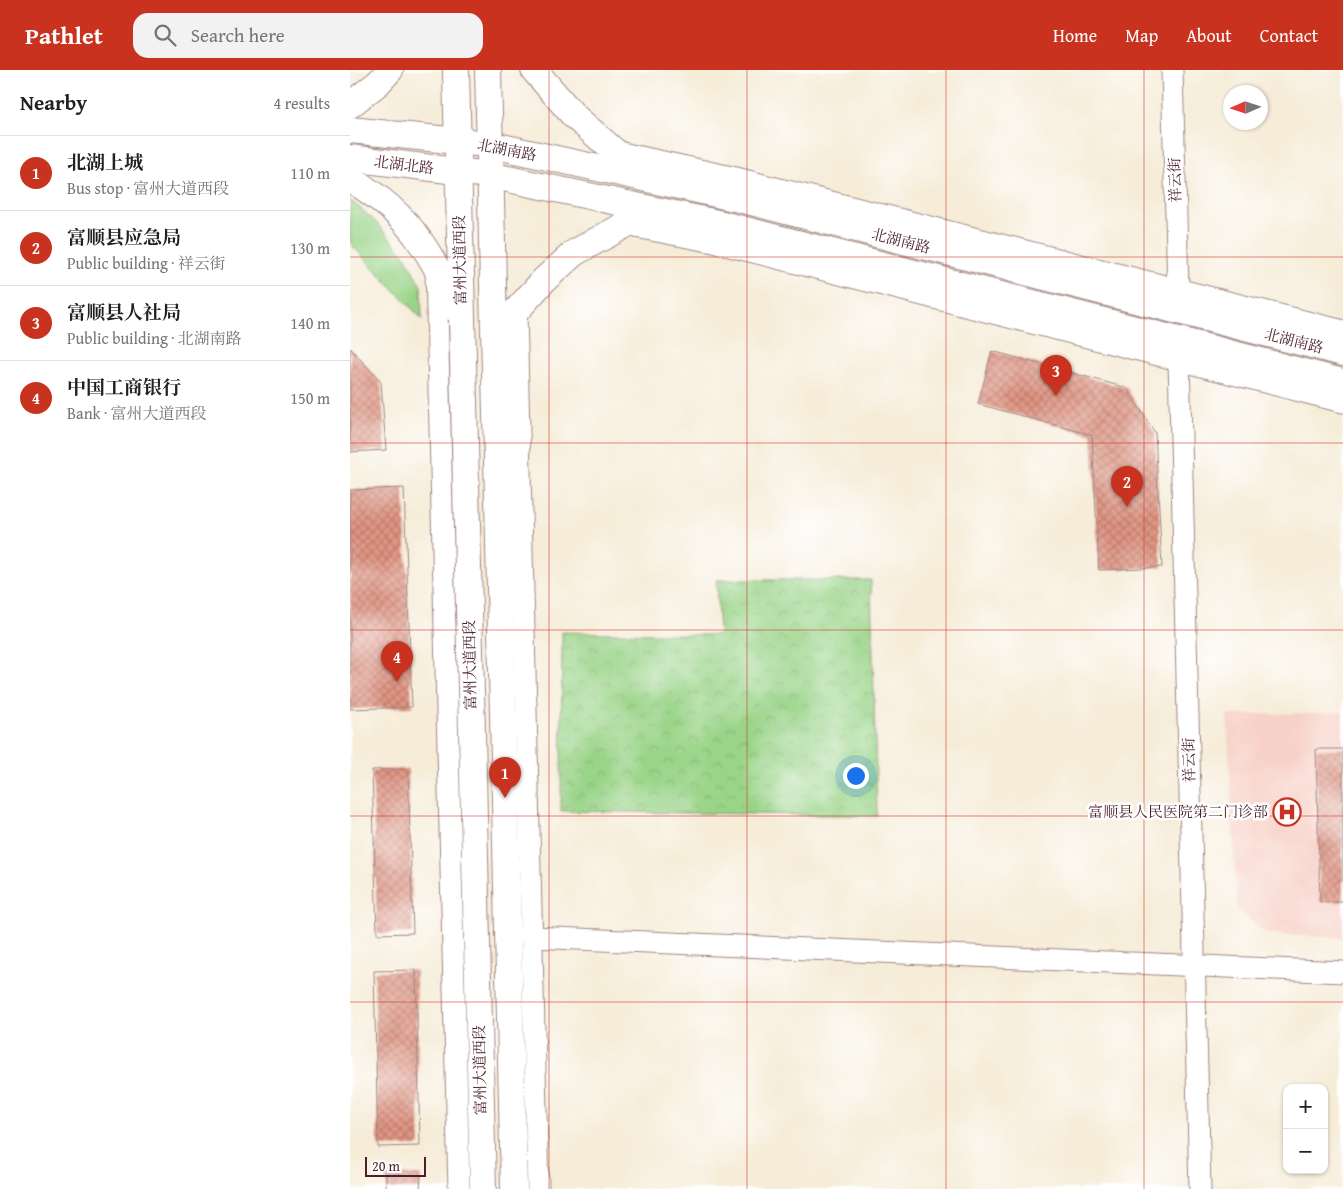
<!DOCTYPE html>
<meta charset="utf-8">
<style>
:root{--surface:#fff;--page:#f2f2f2;--text:#202124;--muted:#757577;--line:#e0e0e0;--accent:#c8321e}
body{margin:0;font-family:"Gentium Book Plus","Noto Serif SC",serif;background:var(--page);color:var(--text)}
.controls{position:absolute;right:15px;bottom:15px;display:grid;overflow:hidden;border-radius:10px;box-shadow:0 1px 4px #0004}
.controls button{width:45px;height:45px;display:grid;place-items:center;padding:0;border:0;border-bottom:1px solid var(--line);background:var(--surface);color:var(--text);font:25px sans-serif}
.compass{position:absolute;left:873px;top:15px;width:45px;height:45px;border-radius:50%;background:var(--surface);box-shadow:0 1px 4px #0004;rotate:267deg}
.scale{position:absolute;left:15px;bottom:12px;width:61px;box-sizing:border-box;padding-left:5px;border:2px solid #4a1f2b;border-top:0;font-size:14px;line-height:18px;white-space:nowrap;color:#4a1f2b;-webkit-text-stroke:4px #fff;paint-order:stroke}
.you{position:absolute;left:505px;top:705px;width:18px;height:18px;margin:-12px;border:4px solid #fff;border-radius:50%;background:#1a73e8;box-shadow:0 0 0 8px #1a73e833}
.badge{display:grid;place-items:center;width:32px;height:32px;border-radius:50%;background:var(--accent);color:#fff;font-size:16px;font-weight:700}
.pin{position:absolute;translate:-50% -41px;filter:drop-shadow(0 1px 2px #0008)}
.pin::after{content:'';position:absolute;top:26px;width:18px;height:15px;background:inherit;clip-path:polygon(0 0,100% 0,50% 100%)}
.list{margin:0;padding:0;list-style:none}
h2{display:flex;justify-content:space-between;align-items:center;height:65px;margin:0;padding:0 20px;font-size:21px}
h2 small{font-size:16px;font-weight:400;color:var(--muted)}
.list li{display:grid;grid-template-columns:32px 1fr auto;gap:15px;align-items:center;box-sizing:border-box;height:75px;padding:0 20px;border-top:1px solid var(--line)}
.list b{display:block;font-size:19px;white-space:nowrap}
.list p{margin:0;font-size:16px;white-space:nowrap;color:var(--muted)}
.list em{font-size:16px;font-style:normal;color:var(--muted)}
.icon{flex:none;width:28px;height:28px;fill:none;stroke:currentColor;stroke-width:2;stroke-linecap:round;stroke-linejoin:round}
.map{position:relative;flex:none;width:993px;height:1119px;overflow:hidden}
header{display:flex;align-items:center;gap:30px;box-sizing:border-box;height:70px;padding:0 25px;background:var(--accent);color:#fff}
header strong{font-size:24px}
nav{display:flex;gap:28px;margin-inline-start:auto;font-size:18px}
.search{width:350px;height:45px;background:var(--page);display:flex;align-items:center;gap:12px;box-sizing:border-box;padding:0 18px;border-radius:15px;color:var(--muted);font-size:19px}
main{display:flex}
aside{flex:1;background:var(--surface)}
.map>svg:first-child{display:block}
.built{fill:#f7d1c7}
.grass{fill:#9ad488;stroke:#727a5a}
.park{fill:url(#park-crowns);stroke:#727a5a}
.building{fill:url(#building-cross-hatch)}
.lines{fill:none;stroke-linecap:round;stroke-linejoin:round}
.minor-casing{stroke:#a08682;stroke-width:23}
.major-casing{stroke:#a08682;stroke-width:28}
.minor{stroke:#fff;stroke-width:21}
.major{stroke:#fff;stroke-width:26}
.grid{fill:none;stroke:#c8321e;stroke-width:1;stroke-opacity:0.55}
.labels{text-anchor:middle;stroke-width:5;stroke-linejoin:round;paint-order:stroke}
.street-label{font-size:15px;fill:#4a1f2b;stroke:#fff}
.poi-label{font-size:15px;fill:#4a1f2b;stroke:#fff;text-anchor:end}
</style>
<header>
<strong>Pathlet</strong>
<div class="search"><svg class="icon" aria-label="search" viewBox="0 0 24 24"><circle cx="10" cy="10" r="6"/><path d="M15 15l6 6"/></svg>Search here</div>
<nav><a>Home</a><a>Map</a><a>About</a><a>Contact</a></nav>
</header>
<main>
<aside>
<h2>Nearby<small>4 results</small></h2>
<ul class="list">
<li><span class="badge">1</span><div><b>北湖上城</b><p>Bus stop · 富州大道西段</p></div><em>110 m</em></li>
<li><span class="badge">2</span><div><b>富顺县应急局</b><p>Public building · 祥云街</p></div><em>130 m</em></li>
<li><span class="badge">3</span><div><b>富顺县人社局</b><p>Public building · 北湖南路</p></div><em>140 m</em></li>
<li><span class="badge">4</span><div><b>中国工商银行</b><p>Bank · 富州大道西段</p></div><em>150 m</em></li>
</ul>
</aside>
<div class="map">
<svg width="993" height="1119" viewBox="0 0 993 1119">
<defs>
<pattern id="park-crowns" width="20" height="18" patternUnits="userSpaceOnUse" patternTransform="scale(1.25)"><rect width="20" height="18" fill="#9ad488"/><path d="M2 6a3 3 0 1 1 6 0M12 15a3 3 0 1 1 6 0" fill="none" stroke="#86b676"/></pattern>
<pattern id="building-cross-hatch" width="8" height="8" patternUnits="userSpaceOnUse" patternTransform="scale(1.25)"><rect width="8" height="8" fill="#e09583"/><path d="M0 0l8 8M0 8l8-8" fill="none" stroke="#b8796b"/></pattern>
</defs>
<rect width="100%" height="100%" fill="#fff"/>
<filter id="ink" filterUnits="userSpaceOnUse"><feTurbulence type="fractalNoise" baseFrequency=".02" numOctaves="2"/><feDisplacementMap in="SourceGraphic" scale="10" xChannelSelector="R" yChannelSelector="G"/><feConvolveMatrix kernelMatrix="1 2 1 2 8 2 1 2 1" color-interpolation-filters="sRGB"/></filter>
<filter id="wash" filterUnits="userSpaceOnUse"><feTurbulence type="fractalNoise" baseFrequency=".0096" numOctaves="4" result="noise"/><feDisplacementMap in="SourceGraphic" scale="20" xChannelSelector="R" yChannelSelector="G"/><feGaussianBlur stdDeviation="1.12" result="paint"/><feColorMatrix in="noise" values="0 0 0 0 0 0 0 0 0 0 0 0 0 0 0 0 0 1.4 0 .05"/><feComposite in="paint" operator="in"/></filter>
<g filter="url(#wash)">
<rect width="100%" height="100%" fill="#f6ecd8"/>
<path class="built" d="M 993,642 L 993,868 L 916,864 L 887,838 L 877,645 Z"/>
<path class="grass" d="M 0,130 L 24,150 L 55,186 L 71,216 L 72,249 L 0,173 Z"/>
<path class="park" d="M 366,510 L 521,510 L 527,746 L 211,741 L 212,562 L 369,565 Z"/>
<g id="blocks">
<g class="building">
<path d="M 0,278 L 31,312 L 36,380 L 0,382 Z"/>
<path d="M 642,281 L 777,318 L 805,363 L 812,497 L 749,500 L 742,365 L 628,334 Z"/>
<path d="M 54,418 L 62,637 L 0,639 L 0,420 Z"/>
<path d="M 966,679 L 993,679 L 993,832 L 970,832 Z"/>
<path d="M 58,699 L 63,863 L 27,864 L 22,700 Z"/>
<path d="M 66,900 L 70,1076 L 28,1077 L 24,901 Z"/>
<path d="M 36,1104 L 71,1105 L 70,1119 L 36,1119 Z"/>
</g>
</g>
</g>
<g filter="url(#ink)">
<use href="#blocks" fill-opacity="0" stroke="#a08682" stroke-width="1"/>
<g class="lines">
<g class="minor-casing">
<g id="minor">
<path d="M 822,0 L 828,219"/>
<path d="M 263,81 L 386,108 L 993,261"/>
<path d="M 275,155 L 364,172 L 993,332"/>
<path d="M 86,199 L 109,1119"/>
<path d="M 166,242 L 188,1119"/>
<path d="M 829,290 L 850,1119"/>
<path d="M 181,867 L 993,902"/>
</g>
</g>
<g class="major-casing">
<g id="major">
<path d="M 106,0 L 133,1119"/>
<path d="M 138,0 L 164,1119"/>
<path d="M 184,0 L 224,46 L 293,106"/>
<path d="M 0,35 L 28,13 L 40,0"/>
<path d="M 0,60 L 138,74 L 389,129 L 993,283"/>
<path d="M 0,88 L 139,105 L 372,154 L 993,312"/>
<path d="M 0,109 C 25,124 50,143 67,167 C 84,190 96,216 108,241"/>
<path d="M 146,282 L 166,241 L 194,210 L 224,183 L 275,155 L 313,143"/>
</g>
</g>
<use href="#minor" class="minor"/>
<use href="#major" class="major"/>
</g>
</g>
<path class="grid" d="M 199,0 L 199,1119M 397,0 L 397,1119M 596,0 L 596,1119M 794,0 L 794,1119M 0,187 L 993,187M 0,373 L 993,373M 0,560 L 993,560M 0,746 L 993,746M 0,932 L 993,932"/>
<defs>
<g id="hospital-ring" transform="scale(1.4375)"><circle r="9.5" fill="#fff" stroke="#c8321e" stroke-width="1.5"/><path d="M-5-5h3v3.5h4V-5h3V5h-3V1.5h-4V5h-3Z" fill="#c8321e"/></g>
</defs>
<g fill-rule="evenodd">
<use href="#hospital-ring" x="937" y="742"/>
</g>
<g class="labels">
<g class="street-label">
<text transform="translate(157 80) rotate(11)" y="5">北湖南路</text>
<text transform="translate(54 95) rotate(7)" y="5">北湖北路</text>
<text transform="translate(825 110) rotate(-91)" y="5">祥云街</text>
<text transform="translate(551 171) rotate(14)" y="5">北湖南路</text>
<text transform="translate(110 190) rotate(-91)" y="5">富州大道西段</text>
<text transform="translate(944 271) rotate(14)" y="5">北湖南路</text>
<text transform="translate(120 595) rotate(-91)" y="5">富州大道西段</text>
<text transform="translate(839 690) rotate(-91)" y="5">祥云街</text>
<text transform="translate(130 1000) rotate(-91)" y="5">富州大道西段</text>
</g>
<g class="poi-label">
<text x="918" y="747">富顺县人民医院第二门诊部</text>
</g>
</g>
</svg>
<div class="controls">
<button>+</button>
<button>−</button>
</div>
<svg class="compass" viewBox="-18 -18 36 36"><path d="M0-13l5 13h-10z" fill="#e53935"/><path d="M0 13l5-13h-10z" fill="#757577"/></svg>
<div class="scale">20 m</div>
<div class="you"></div>
<div class="pin badge" style="left:155px;top:728px">1</div>
<div class="pin badge" style="left:777px;top:437px">2</div>
<div class="pin badge" style="left:706px;top:326px">3</div>
<div class="pin badge" style="left:47px;top:612px">4</div>
</div>
</main>
